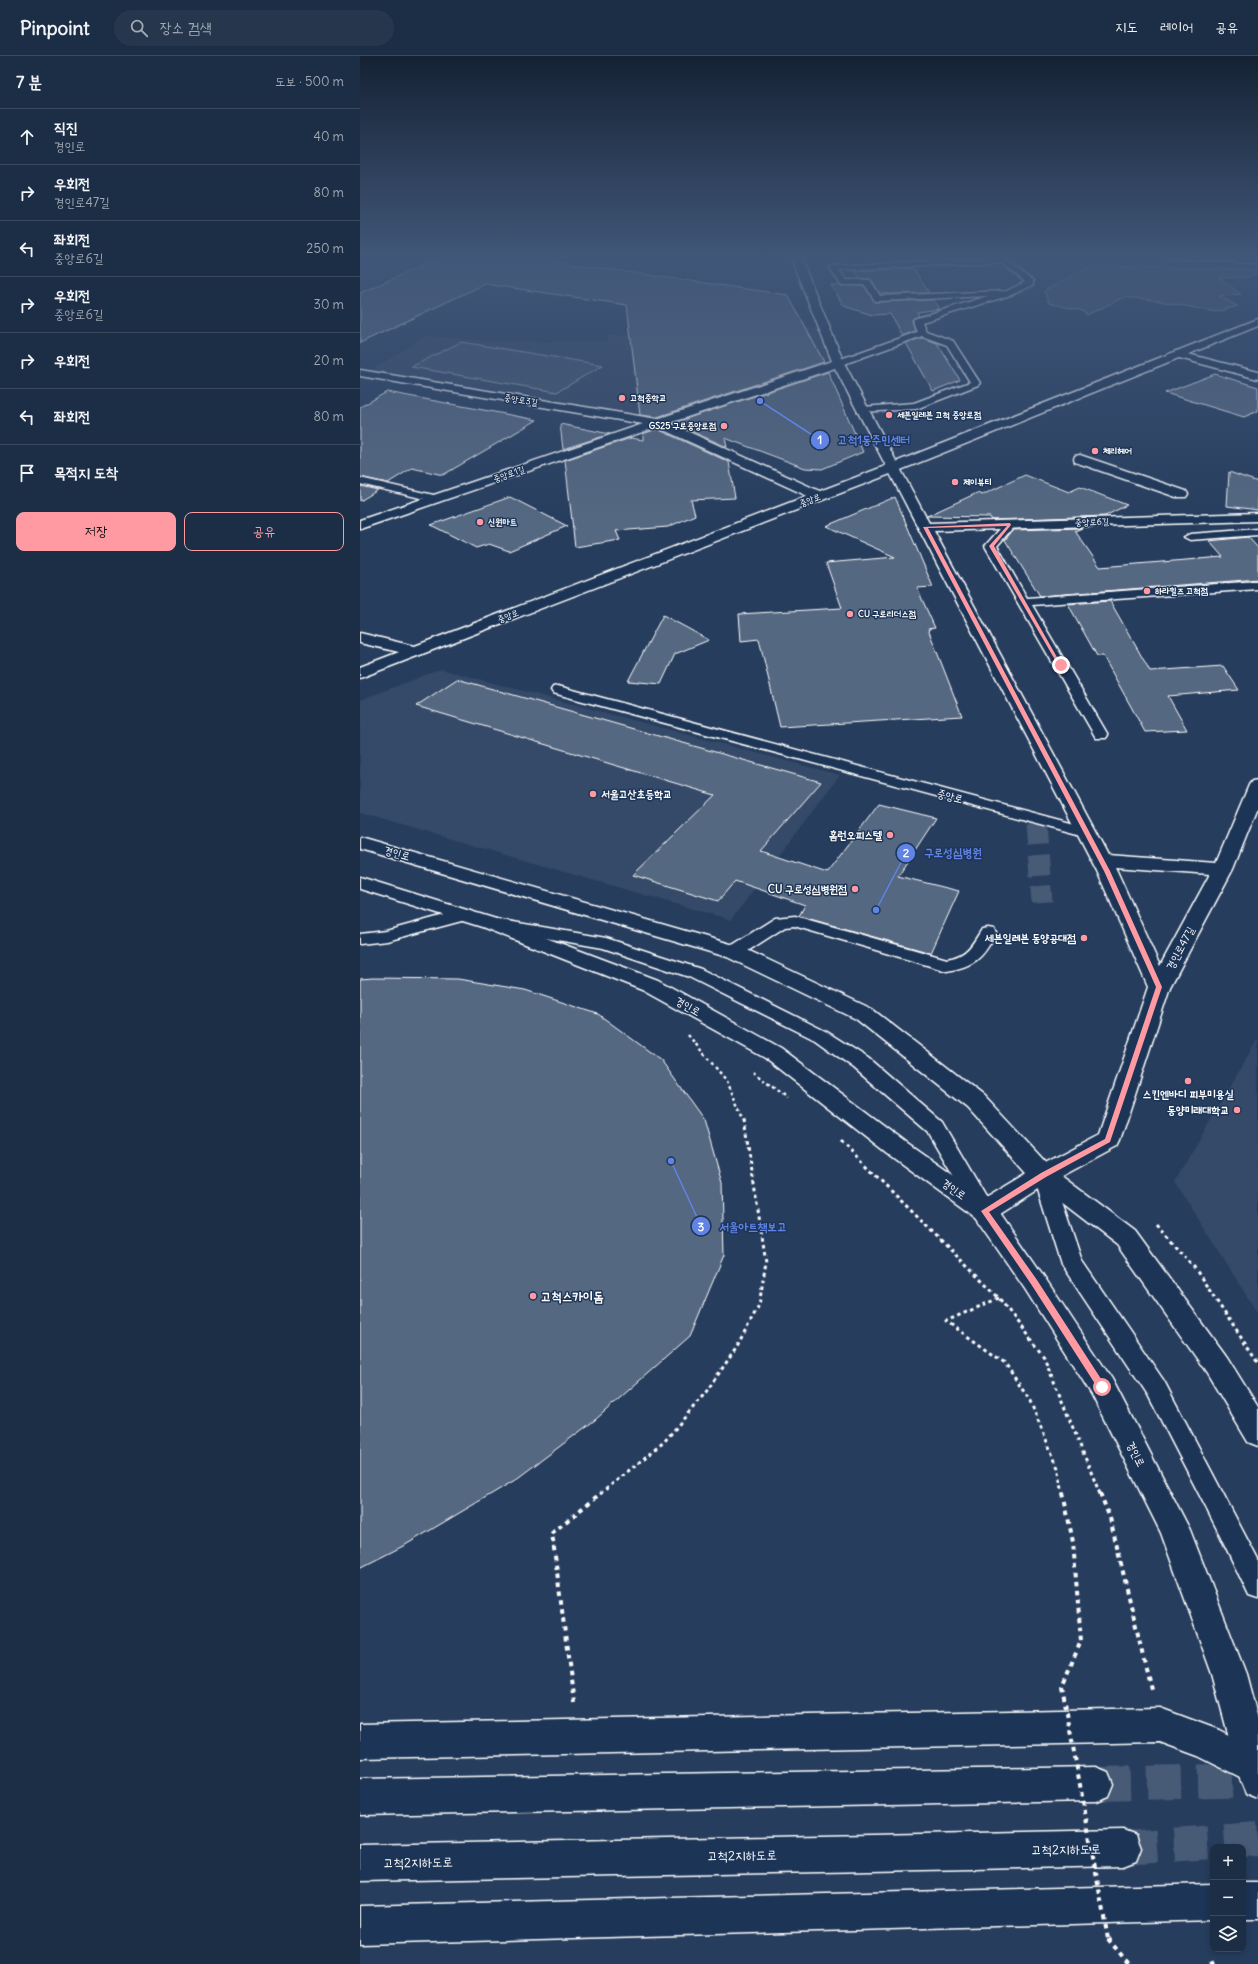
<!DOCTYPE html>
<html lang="ko">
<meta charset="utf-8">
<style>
:root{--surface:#1c2e46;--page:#25364d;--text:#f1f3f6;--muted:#a0a8b3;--line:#3a4a5f;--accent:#ff9aa2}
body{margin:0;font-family:Delius,"Poor Story",sans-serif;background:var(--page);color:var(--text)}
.controls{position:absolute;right:12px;bottom:12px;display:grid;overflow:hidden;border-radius:8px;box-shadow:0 2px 6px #0003}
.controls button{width:36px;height:36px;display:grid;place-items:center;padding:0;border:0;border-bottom:1px solid var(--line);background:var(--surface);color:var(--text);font:20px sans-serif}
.stop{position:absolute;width:12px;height:12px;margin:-9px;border:3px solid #ff9aa2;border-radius:50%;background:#fff}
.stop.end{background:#ff9aa2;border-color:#fff;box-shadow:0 1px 4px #0008}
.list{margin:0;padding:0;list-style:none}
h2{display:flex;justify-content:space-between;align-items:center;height:52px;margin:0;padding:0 16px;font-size:17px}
h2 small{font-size:13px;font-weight:400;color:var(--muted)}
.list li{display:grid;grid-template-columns:26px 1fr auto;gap:12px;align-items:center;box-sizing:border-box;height:56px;padding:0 16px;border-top:1px solid var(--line)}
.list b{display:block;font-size:15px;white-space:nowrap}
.list p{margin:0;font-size:13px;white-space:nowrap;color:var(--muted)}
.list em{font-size:13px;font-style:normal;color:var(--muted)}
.actions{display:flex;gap:8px;padding:12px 16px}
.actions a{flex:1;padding:9px 0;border:1px solid var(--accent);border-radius:8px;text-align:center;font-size:14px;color:var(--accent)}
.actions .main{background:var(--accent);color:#111}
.icon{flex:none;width:22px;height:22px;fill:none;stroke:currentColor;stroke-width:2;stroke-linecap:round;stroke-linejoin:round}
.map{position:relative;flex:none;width:898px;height:1908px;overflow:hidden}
header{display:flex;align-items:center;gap:24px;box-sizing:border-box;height:56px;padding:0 20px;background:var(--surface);border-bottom:1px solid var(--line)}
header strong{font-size:19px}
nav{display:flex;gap:22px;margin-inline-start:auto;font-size:14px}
.search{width:280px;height:36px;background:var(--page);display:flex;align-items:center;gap:10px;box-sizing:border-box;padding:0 14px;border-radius:22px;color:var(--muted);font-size:15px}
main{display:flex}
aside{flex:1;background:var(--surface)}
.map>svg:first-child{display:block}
.built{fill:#344a68}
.green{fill:#425672;stroke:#a0aab8}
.building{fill:#556781;stroke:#fff}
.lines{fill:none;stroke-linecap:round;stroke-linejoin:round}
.pedestrian-tunnel-far1{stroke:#475a76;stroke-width:17;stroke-dasharray:17 8;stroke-linecap:butt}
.pedestrian-tunnel{stroke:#475a76;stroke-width:21;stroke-dasharray:21 10;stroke-linecap:butt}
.secondary-tunnel{stroke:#475a76;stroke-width:34;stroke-dasharray:34 17;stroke-linecap:butt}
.service-casing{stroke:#fff;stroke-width:3}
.minor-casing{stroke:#fff;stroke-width:3}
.secondary-casing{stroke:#fff;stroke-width:3}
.primary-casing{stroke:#fff;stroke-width:3}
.path-far2{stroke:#fff;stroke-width:2.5;stroke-dasharray:3 3;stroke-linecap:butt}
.path-far1{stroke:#fff;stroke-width:3;stroke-dasharray:3.5 3.5;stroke-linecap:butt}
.path{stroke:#fff;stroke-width:4;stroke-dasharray:4.5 4.5;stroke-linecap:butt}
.service{fill:#1d3557;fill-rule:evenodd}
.minor{fill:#1d3557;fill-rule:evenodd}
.secondary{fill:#1d3557;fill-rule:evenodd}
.primary{fill:#1d3557;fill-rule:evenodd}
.path-bridge-far1{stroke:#fff;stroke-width:3;stroke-dasharray:3.5 3.5;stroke-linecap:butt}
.path-bridge{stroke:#fff;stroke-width:4;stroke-dasharray:4.5 4.5;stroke-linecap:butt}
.route{fill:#ff9aa2}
.poi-dot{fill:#ff9aa2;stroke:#1d3557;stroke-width:1.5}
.labels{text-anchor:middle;stroke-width:3;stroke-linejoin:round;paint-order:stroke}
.far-poi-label{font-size:9px;font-weight:bold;fill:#fff;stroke:#1d3557;text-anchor:start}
.far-street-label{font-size:9px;fill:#fff;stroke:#1d3557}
.poi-label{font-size:11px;font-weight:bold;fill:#fff;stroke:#1d3557;text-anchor:end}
.street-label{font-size:11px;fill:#fff;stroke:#1d3557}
.near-poi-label{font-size:13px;font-weight:bold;fill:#fff;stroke:#1d3557;text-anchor:start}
.near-street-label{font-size:13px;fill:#fff;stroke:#1d3557}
.leader{fill:none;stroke:#6183e4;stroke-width:1.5}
.callout-dot{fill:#6183e4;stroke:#1d3557;stroke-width:1.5}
.mark-label{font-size:12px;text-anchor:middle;font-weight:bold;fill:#fff}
.callout-label{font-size:12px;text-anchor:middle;font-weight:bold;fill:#6183e4;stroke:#1d3557;stroke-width:3;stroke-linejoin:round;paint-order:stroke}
</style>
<header>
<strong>Pinpoint</strong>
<div class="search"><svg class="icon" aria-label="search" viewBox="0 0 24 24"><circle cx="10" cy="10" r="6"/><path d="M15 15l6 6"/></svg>장소 검색</div>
<nav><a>지도</a><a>레이어</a><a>공유</a></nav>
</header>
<main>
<aside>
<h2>7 분<small>도보 · 500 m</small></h2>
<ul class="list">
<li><svg class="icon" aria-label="ahead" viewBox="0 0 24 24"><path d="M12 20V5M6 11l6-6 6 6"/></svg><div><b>직진</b><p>경인로</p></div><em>40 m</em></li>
<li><svg class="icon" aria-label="right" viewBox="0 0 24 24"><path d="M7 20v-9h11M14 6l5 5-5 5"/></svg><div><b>우회전</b><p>경인로47길</p></div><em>80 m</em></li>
<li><svg class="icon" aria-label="left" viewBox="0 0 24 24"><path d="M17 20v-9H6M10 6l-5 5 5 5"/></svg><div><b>좌회전</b><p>중앙로6길</p></div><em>250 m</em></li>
<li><svg class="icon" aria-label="right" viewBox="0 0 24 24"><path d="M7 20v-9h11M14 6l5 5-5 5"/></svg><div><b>우회전</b><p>중앙로6길</p></div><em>30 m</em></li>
<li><svg class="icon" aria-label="right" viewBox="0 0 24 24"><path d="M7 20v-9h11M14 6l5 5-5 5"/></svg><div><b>우회전</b></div><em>20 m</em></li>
<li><svg class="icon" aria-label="left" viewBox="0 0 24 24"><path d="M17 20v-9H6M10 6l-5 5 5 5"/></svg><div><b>좌회전</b></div><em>80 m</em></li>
<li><svg class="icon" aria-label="arrive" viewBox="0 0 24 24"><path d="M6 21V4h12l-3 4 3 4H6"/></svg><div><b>목적지 도착</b></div></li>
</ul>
<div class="actions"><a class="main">저장</a><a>공유</a></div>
</aside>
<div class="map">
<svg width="898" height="1908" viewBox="0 0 898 1908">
<rect width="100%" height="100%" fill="#263d5e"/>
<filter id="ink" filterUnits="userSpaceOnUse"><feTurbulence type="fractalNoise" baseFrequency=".025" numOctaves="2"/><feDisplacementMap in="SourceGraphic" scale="8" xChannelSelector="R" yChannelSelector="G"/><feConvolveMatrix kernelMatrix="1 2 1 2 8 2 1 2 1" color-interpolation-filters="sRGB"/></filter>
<g filter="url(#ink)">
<g class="built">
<path d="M 464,271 L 478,307 L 298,367 L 5,318 L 66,280 L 127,285 L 248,286 L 248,280 Z"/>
<path d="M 81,613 L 480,719 L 371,864 L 0,757 L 0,644 Z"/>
<path d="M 898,982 L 898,1258 L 815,1126 Z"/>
</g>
<g class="green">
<path d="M 735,210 L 898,214 L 898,217 L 887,221 L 859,222 L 881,238 L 859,240 L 877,250 L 856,256 L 800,245 L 764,241 L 727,259 L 723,255 L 689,247 L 684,235 L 720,215 Z"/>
<path d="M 101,286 L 243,309 L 197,336 L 51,311 Z"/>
</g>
<g class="building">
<path d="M 84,200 L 158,200 L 428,239 L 464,306 L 297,361 L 280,359 L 267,249 L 125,228 L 0,287 L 0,237 Z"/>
<path d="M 553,212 L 569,237 L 521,238 L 511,223 L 500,222 L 494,215 Z"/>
<path d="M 471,229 L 504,230 L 515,246 L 574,244 L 580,253 L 557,256 L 559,260 L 554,262 L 552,264 L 555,275 L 542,280 L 530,258 L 512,259 L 484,250 Z"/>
<path d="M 562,282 L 577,287 L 600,324 L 573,335 L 546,287 Z"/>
<path d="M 468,316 L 503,396 L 462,413 L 445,412 L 365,382 L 367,391 L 313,367 Z"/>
<path d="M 855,318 L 898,331 L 898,355 L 884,361 L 805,337 Z"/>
<path d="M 27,336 L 177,364 L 83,419 L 52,412 L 28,427 L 0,421 L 0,351 Z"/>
<path d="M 200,368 L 250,378 L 203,393 Z"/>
<path d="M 297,373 L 369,406 L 375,442 L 331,444 L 335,459 L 308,471 L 256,475 L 260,484 L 215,491 L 205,404 L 271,382 L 283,384 L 283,378 Z"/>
<path d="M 869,416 L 898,426 L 898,454 L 867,450 Z"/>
<path d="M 665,419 L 709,436 L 720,431 L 767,449 L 745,460 L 632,464 L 630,461 L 567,460 L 617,437 L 622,439 Z"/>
<path d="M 0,430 L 18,434 L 0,445 Z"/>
<path d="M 150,441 L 207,470 L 149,495 L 129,488 L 116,492 L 71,469 Z"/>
<path d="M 535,441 L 573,531 L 557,532 L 575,572 L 568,573 L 602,660 L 420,671 L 399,583 L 381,585 L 379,558 L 482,552 L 466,507 L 535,501 L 466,470 Z"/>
<path d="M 722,472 L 715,475 L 740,511 L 863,501 L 849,485 L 888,481 L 898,492 L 898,523 L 680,540 L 645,484 L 653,474 Z"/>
<path d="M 750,545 L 790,615 L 863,610 L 879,634 L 808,640 L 827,674 L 785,676 L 743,600 L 737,600 L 708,548 Z"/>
<path d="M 303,559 L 349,584 L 315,598 L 301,628 L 268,625 Z"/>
<path d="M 97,623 L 461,726 L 401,795 L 467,817 L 519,748 L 576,762 L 538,820 L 599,835 L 571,897 L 439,860 L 445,849 L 375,825 L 358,845 L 273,819 L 355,739 L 56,650 Z"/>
<path d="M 13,922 L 98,923 L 165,934 L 238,958 L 301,1004 L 344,1064 L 362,1127 L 364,1199 L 330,1280 L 235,1364 L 155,1424 L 47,1488 L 0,1512 L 0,923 Z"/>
</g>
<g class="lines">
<path class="pedestrian-tunnel-far1" d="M 676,763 L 676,769"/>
<path class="pedestrian-tunnel" d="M 676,768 L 682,846"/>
<g class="secondary-tunnel">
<path d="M 736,1728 L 898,1724"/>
<path d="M 763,1792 L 898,1783"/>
</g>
<g class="service-casing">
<g id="service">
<path d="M 800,200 L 898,203 L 898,207 L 804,202 Z"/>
<path d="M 643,202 L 673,225 L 673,229 L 651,239 L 562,266 L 566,275 L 593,285 L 620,327 L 618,329 L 556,353 L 500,356 L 498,354 L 500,352 L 503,351 L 554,347 L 610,326 L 587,289 L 562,280 L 481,309 L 475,309 L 475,305 L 557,276 L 553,265 L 554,263 L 628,240 L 518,245 L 515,245 L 505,229 L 481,229 L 470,212 L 471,210 ZM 641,206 L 665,226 L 647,235 L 520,240 L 510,224 L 486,224 L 479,214 Z"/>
<path d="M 0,422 L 82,441 L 84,443 L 78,446 L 0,428 Z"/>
<path d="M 650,465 L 656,468 L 637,490 L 667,542 L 898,525 L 898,533 L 672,549 L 748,679 L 746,682 L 736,682 L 625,490 L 646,466 Z"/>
<path d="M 898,473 L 898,479 L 830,484 L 824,481 L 830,478 Z"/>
<path d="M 198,630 L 733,773 L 735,776 L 733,779 L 721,779 L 193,637 L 191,634 L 193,631 Z"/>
<path d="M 103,854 L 109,855 L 111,859 L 109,863 L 27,885 L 0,888 L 0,878 L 26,875 Z"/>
<path d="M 435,860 L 587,903 C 607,900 612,889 622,873 L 628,872 L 634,873 L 636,877 C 623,902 615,910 587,915 L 434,870 L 425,871 L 380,900 L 374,901 L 368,900 L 365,896 L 368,892 L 415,862 Z"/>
<path d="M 135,863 L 246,882 L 341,913 L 467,976 L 508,1002 L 582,1066 L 632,1151 L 629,1157 L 622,1159 L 615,1157 L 568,1076 L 494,1012 L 455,984 L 329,921 L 243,892 L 129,872 L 127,868 L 129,864 Z"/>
<path d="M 683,1112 L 690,1114 L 693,1119 L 722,1205 L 804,1325 L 898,1504 L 898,1543 L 889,1540 L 860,1479 L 788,1339 L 701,1208 L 673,1119 L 676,1114 Z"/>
</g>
</g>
<g class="minor-casing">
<g id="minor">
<path d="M 430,200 L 440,200 L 484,307 L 569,467 L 898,457 L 898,465 L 574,475 L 748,799 L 856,807 L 889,729 L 892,725 L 898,724 L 898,751 L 873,813 L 810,931 L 760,1084 L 757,1090 L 692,1125 L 634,1162 L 625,1165 L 616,1162 L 612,1155 L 616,1148 L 674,1113 L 738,1079 L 788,931 L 737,815 L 475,312 L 309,367 L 464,437 L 466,440 L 464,443 L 454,443 L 297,371 L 0,473 L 0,464 L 283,368 L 0,320 L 0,314 L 297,363 L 472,305 ZM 755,811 L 850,818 L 800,910 L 757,815 Z"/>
<path d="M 816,295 L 898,316 L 898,323 L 812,300 L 810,298 Z"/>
<path d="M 720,399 L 826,435 L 828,438 L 826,441 L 816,441 L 715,406 L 714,403 L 715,400 Z"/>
<path d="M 0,577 L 62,592 L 64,595 L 62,598 L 56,600 L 0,587 Z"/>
</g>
</g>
<g class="secondary-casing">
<g id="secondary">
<path d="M 898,263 L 898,270 L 538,415 L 0,622 L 0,611 L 528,409 Z"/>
<path d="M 800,1652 L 859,1674 L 898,1694 L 898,1730 L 838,1700 L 800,1686 L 0,1702 L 0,1668 Z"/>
<path d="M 736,1711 L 748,1716 L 753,1728 L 748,1740 L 736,1745 L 0,1759 L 0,1723 Z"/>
<path d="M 763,1774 L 776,1779 L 781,1792 L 776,1805 L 763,1810 L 0,1825 L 0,1789 Z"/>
<rect x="883" y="1827" width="15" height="36"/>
<path d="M 853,1828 L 853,1864 L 0,1888 L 0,1850 Z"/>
</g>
</g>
<g class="primary-casing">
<g id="primary">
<path d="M 0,781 L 381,891 L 512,953 L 624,1040 L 692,1113 L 775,1175 L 867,1301 L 898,1351 L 898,1390 L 888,1386 L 847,1317 L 757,1189 L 674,1125 L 608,1052 L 496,963 L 367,901 L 0,793 Z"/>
<path d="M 0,821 L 136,863 L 298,924 L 421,992 L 546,1086 L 634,1148 L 683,1219 L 752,1323 L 830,1474 L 886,1618 L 898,1663 L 898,1743 L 886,1738 L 881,1726 L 852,1618 L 801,1477 L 732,1339 L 665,1233 L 616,1162 L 528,1098 L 405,1002 L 282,934 L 122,871 L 0,833 Z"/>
</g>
</g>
<g class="path-far2">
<path d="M 328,979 L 367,1025 L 384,1065"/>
<path d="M 393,1016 L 427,1042"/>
</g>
<g class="path-far1">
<path d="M 481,1085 L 639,1242 L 684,1301 L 740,1438"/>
<path d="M 796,1168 L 834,1211 L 898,1307"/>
<path d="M 240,1438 L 304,1386 L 346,1336 L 377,1291 L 399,1249 L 406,1206 L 384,1064"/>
</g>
<g class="path">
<path d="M 740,1437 L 750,1462 L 792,1637"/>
<path d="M 214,1647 L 192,1477 L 241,1437"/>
<path d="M 748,1883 L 769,1908"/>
<path d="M 851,1908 L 856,1906"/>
</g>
<use href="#service" class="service"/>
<use href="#minor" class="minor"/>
<use href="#secondary" class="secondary"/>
<use href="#primary" class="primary"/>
<path class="path-bridge-far1" d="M 639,1242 L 586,1265 L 645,1307 L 670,1345 L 698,1412 L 703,1438"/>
<path class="path-bridge" d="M 703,1437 L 713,1486 L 721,1585 L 702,1630 L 748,1883"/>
</g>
</g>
<linearGradient id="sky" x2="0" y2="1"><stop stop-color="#152234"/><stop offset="0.43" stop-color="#415779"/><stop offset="1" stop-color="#415779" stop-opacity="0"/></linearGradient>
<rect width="898" height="467" fill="url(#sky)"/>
<path class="route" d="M 650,467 L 651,469 L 634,490 L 702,610 L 698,609 L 629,490 L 647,470 L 568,472 L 750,815 L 802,931 L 750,1086 L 686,1121 L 629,1156 L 677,1224 L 745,1329 L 746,1331 L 742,1335 L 739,1334 L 671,1228 L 621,1155 L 681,1117 L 745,1083 L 796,931 L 744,815 L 563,471 Z"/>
<g class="poi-dot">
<circle cx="262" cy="342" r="4"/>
<circle cx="529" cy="359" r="4"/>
<circle cx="364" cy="370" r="4"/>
<circle cx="735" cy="395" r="4"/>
<circle cx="595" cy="426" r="4"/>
<circle cx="120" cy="466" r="4"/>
<circle cx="787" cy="535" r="4"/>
<circle cx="490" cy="558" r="4"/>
<circle cx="233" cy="738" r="4"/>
<circle cx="530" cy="779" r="4"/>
<circle cx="495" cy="833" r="4"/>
<circle cx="724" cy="882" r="4"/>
<circle cx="828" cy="1025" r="4"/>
<circle cx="877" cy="1054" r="4"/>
<circle cx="173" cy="1240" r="4"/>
</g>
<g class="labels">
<g class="far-poi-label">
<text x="270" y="345">고척중학교</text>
<text x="537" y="362">세븐일레븐 고척 중앙로점</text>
<text x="356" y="373" text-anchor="end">GS25 구로중앙로점</text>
<text x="743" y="398">체리헤어</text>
<text x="603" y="429">제이뷰티</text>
<text x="128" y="469">신원마트</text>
<text x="795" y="538">하라힐즈 고척점</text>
<text x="498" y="561">CU 구로리더스점</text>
</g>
<g class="far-street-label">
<text transform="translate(161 344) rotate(9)" y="3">중앙로3길</text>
<text transform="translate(149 418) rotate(-19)" y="3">중앙로1길</text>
<text transform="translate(450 444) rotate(-21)" y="3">중앙로</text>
<text transform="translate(732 466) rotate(-2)" y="3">중앙로6길</text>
<text transform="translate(148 560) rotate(-21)" y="3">중앙로</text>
</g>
<g class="poi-label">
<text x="241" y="742" text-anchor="start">서울고산초등학교</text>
<text x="522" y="783">홈런오피스텔</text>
<text x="487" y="837">CU 구로성심병원점</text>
<text x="716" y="886">세븐일레븐 동양공대점</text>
<text x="828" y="1042" text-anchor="middle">스킨엔바디 피부미용실</text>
<text x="869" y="1058">동양미래대학교</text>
</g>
<g class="street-label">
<text transform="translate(590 740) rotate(15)" y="4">중앙로</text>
<text transform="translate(37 797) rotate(16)" y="4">경인로</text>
<text transform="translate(820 892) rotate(-62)" y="4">경인로47길</text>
<text transform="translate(328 950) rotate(29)" y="4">경인로</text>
<text transform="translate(594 1133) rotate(36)" y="4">경인로</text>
<text transform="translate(776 1398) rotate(63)" y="4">경인로</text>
</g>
<g class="near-poi-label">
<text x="181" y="1245">고척스카이돔</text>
</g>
<g class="near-street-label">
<text transform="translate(706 1793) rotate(-1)" y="5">고척2지하도로</text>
<text transform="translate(382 1799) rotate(-1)" y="5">고척2지하도로</text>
<text transform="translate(58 1806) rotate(-1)" y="5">고척2지하도로</text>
</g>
</g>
<path class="leader" d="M400 345L460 384M516 854L546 797M311 1105L341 1170"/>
<g class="callout-dot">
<circle cx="400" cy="345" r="4"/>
<circle cx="516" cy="854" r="4"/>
<circle cx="311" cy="1105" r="4"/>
<circle cx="460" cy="384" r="10"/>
<circle cx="546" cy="797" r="10"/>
<circle cx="341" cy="1170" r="10"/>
</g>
<g class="mark-label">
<text x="460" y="388">1</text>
<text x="546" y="801">2</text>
<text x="341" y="1175">3</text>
</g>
<g class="callout-label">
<text x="514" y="388">고척1동주민센터</text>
<text x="593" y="801">구로성심병원</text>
<text x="393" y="1175">서울아트책보고</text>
</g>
</svg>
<div class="controls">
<button>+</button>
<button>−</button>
<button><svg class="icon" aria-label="layers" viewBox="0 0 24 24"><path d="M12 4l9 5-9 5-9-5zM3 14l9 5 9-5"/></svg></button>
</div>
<div class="stop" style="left:742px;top:1331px"></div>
<div class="stop end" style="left:701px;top:609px"></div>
</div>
</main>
